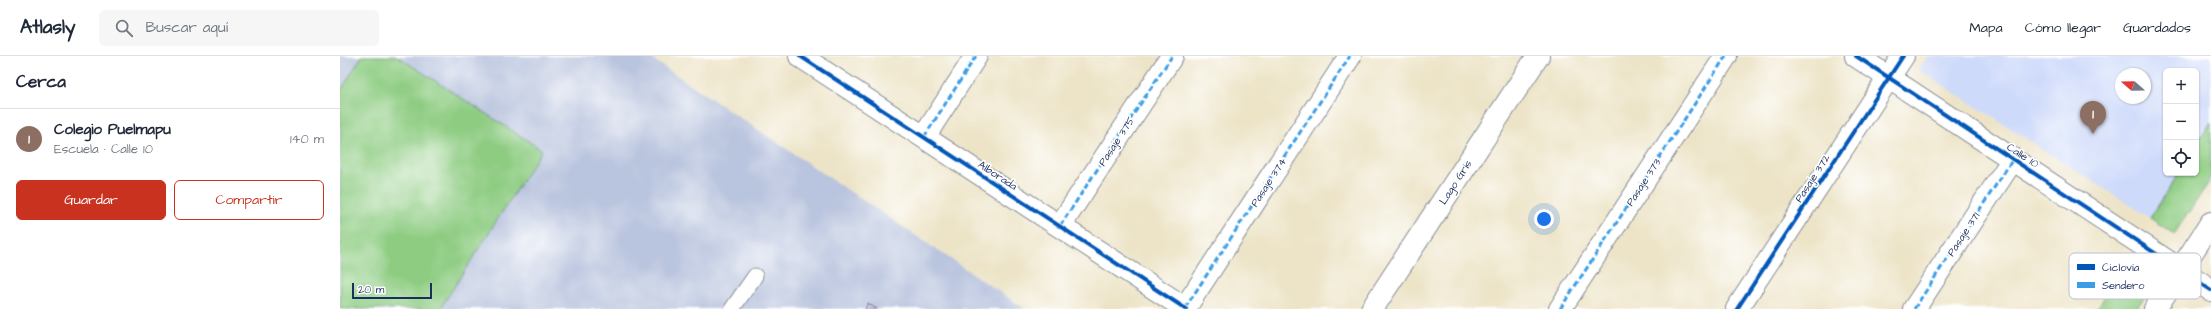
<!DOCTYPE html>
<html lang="es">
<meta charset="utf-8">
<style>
:root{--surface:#fff;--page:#f6f6f7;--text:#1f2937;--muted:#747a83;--line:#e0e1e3;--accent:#c8321e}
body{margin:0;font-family:"Architects Daughter",sans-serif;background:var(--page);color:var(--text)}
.controls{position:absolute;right:12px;top:12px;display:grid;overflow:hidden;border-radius:6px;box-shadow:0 1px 3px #0004}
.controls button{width:36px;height:36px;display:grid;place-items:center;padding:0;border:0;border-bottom:1px solid var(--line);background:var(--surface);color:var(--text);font:20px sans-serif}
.compass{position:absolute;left:1775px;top:12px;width:36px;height:36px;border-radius:50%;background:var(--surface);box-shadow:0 1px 3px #0004;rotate:290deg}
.scale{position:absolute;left:12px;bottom:10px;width:80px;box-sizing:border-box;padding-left:4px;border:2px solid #1b2f5e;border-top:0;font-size:11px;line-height:14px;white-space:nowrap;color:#1b2f5e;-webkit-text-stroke:3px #fff;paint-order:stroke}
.you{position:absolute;left:1204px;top:163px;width:14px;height:14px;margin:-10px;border:3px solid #fff;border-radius:50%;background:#1a73e8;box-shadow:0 0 0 6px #1a73e833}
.badge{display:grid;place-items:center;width:26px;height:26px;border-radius:50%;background:var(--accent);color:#fff;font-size:13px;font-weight:700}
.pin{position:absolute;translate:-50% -33px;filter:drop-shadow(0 1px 2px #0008)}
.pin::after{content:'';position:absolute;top:21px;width:14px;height:12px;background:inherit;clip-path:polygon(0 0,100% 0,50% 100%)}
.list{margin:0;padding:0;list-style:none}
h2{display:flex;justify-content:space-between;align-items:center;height:52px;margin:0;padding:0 16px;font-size:17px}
h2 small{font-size:13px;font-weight:400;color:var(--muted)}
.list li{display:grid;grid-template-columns:26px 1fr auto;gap:12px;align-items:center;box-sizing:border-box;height:60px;padding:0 16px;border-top:1px solid var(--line)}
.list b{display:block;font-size:15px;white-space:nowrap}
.list p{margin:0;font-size:13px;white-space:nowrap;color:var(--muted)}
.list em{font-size:13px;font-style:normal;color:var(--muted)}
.actions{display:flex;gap:8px;padding:12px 16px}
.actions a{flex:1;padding:9px 0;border:1px solid var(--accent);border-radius:6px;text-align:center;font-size:14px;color:var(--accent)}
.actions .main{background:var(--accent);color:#fff}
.icon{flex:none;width:22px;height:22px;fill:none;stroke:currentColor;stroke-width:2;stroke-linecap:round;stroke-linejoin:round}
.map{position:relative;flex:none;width:1871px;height:253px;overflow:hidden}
header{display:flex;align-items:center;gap:24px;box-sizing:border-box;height:56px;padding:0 20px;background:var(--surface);border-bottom:1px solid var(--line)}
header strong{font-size:19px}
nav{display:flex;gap:22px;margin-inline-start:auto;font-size:14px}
.search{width:280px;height:36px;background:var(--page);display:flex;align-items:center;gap:10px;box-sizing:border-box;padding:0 14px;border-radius:6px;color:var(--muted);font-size:15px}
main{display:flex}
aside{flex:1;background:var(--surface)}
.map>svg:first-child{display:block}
.built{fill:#cedafa;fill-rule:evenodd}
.industrial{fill:#b9c4de}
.green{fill:#8ecc82;stroke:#547e70}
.building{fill:#bdb3ea}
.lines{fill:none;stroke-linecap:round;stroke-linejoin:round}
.lane-casing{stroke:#848a92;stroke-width:17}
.street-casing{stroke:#848a92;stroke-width:24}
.secondary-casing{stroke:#848a92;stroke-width:24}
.lane{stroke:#fff;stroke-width:15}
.street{stroke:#fff;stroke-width:22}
.secondary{stroke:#fff;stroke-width:22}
.quiet{stroke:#3b9de6;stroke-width:3;stroke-dasharray:6 3;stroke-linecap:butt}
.cycleway-casing{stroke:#fff;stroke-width:6}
.cycleway{stroke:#0057b8;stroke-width:4}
.labels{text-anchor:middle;stroke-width:3.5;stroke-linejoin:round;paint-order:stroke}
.street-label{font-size:11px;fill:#1b2f5e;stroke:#fff}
.key{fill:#fff;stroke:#bbc1cf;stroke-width:1}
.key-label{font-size:11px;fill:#1b2f5e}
</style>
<header>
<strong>Atlasly</strong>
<div class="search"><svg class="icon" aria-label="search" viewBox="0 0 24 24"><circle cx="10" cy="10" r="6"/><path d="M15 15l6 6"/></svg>Buscar aquí</div>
<nav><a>Mapa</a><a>Cómo llegar</a><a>Guardados</a></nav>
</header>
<main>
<aside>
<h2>Cerca<small></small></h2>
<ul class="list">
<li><span class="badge" style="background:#8d6e63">1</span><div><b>Colegio Puelmapu</b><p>Escuela · Calle 10</p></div><em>140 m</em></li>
</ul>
<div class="actions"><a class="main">Guardar</a><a>Compartir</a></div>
</aside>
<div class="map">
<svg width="1871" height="253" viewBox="0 0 1871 253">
<rect width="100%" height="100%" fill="#fff"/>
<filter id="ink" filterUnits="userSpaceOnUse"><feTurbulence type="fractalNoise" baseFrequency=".025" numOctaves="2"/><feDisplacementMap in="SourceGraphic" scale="8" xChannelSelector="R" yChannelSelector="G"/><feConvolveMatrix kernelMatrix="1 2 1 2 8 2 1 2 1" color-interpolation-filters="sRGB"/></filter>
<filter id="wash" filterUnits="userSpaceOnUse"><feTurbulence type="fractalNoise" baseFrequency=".012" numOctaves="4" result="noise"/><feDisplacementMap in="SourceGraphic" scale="16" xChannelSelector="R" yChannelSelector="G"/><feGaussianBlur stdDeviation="0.9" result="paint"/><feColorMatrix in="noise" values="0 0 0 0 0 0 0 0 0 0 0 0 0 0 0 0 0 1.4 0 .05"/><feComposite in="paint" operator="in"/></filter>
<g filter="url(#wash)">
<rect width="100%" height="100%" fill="#ede4c7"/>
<path class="built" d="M 1588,0 L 1871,0 L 1871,66 L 1856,90 L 1856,15 L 1826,15 L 1826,117 L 1839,117 L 1810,162 L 1579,14 ZM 1781,18 L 1805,18 L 1805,42 L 1781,42 Z"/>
<path class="industrial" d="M 0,0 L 308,0 L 685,253 L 0,253 Z"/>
<g class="green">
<path d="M 22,0 L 57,0 L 202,94 L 100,253 L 0,253 L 0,36 Z"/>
<path d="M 1871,66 L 1871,123 L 1834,178 L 1810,162 L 1839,117 L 1856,117 L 1856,90 Z"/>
<path d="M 1786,207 L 1814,227 L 1796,253 L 1757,253 Z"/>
</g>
<g id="blocks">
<path class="building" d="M 528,247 L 537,253 L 525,253 Z"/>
</g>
</g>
<g filter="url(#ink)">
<use href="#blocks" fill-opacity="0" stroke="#848a92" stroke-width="1"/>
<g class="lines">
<g class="lane-casing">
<path id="lane" d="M 392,253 L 415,220"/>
</g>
<g class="street-casing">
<g id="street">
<path d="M 460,0 L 846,253"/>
<path d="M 1516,0 L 1871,234"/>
<path d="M 584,81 L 636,0"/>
<path d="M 720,170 L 832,0"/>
<path d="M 845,252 L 1010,0"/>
<path d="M 1032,253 L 1198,0"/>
<path d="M 1220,253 L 1386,0"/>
<path d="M 1397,253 L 1563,0"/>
<path d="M 1574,253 L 1673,103"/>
</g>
</g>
<g class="secondary-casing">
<path id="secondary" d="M 1815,253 L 1871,167"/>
</g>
<use href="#lane" class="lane"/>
<use href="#street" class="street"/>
<use href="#secondary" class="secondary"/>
<g class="quiet">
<path d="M 584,81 L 636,0"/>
<path d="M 720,170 L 832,0"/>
<path d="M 845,252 L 1010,0"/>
<path d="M 1220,253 L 1386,0"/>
<path d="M 1574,253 L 1673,103"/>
</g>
<g class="cycleway-casing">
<g id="cycleway">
<path d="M 460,0 L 846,253"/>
<path d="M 1516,0 L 1871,234"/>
<path d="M 1397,253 L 1563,0"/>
</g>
</g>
<use href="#cycleway" class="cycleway"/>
</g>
</g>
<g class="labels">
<g class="street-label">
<text transform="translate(776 85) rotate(-57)" y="4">Pasaje 375</text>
<text transform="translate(1683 99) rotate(33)" y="4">Calle 10</text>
<text transform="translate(658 119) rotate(33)" y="4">Alborada</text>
<text transform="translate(1472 122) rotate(-57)" y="4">Pasaje 372</text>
<text transform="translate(928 126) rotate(-57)" y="4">Pasaje 374</text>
<text transform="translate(1115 126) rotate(-57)" y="4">Lago Gris</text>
<text transform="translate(1303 126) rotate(-57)" y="4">Pasaje 373</text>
<text transform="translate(1623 178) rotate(-57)" y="4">Pasaje 371</text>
</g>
</g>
<rect x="1729" y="197" width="132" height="46" rx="6" class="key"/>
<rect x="1737" y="208" width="18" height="6" fill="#0057b8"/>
<rect x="1737" y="226" width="18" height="6" fill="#3b9de6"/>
<g class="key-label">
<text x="1762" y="215">Ciclovía</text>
<text x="1762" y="233">Sendero</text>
</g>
</svg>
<div class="controls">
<button>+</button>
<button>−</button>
<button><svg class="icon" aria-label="locate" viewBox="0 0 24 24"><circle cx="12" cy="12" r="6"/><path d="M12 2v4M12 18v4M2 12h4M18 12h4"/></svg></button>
</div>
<svg class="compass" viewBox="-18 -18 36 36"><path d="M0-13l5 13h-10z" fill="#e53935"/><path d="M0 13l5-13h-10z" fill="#747a83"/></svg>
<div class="scale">20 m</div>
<div class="you"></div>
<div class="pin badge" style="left:1753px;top:78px;background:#8d6e63">1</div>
</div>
</main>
